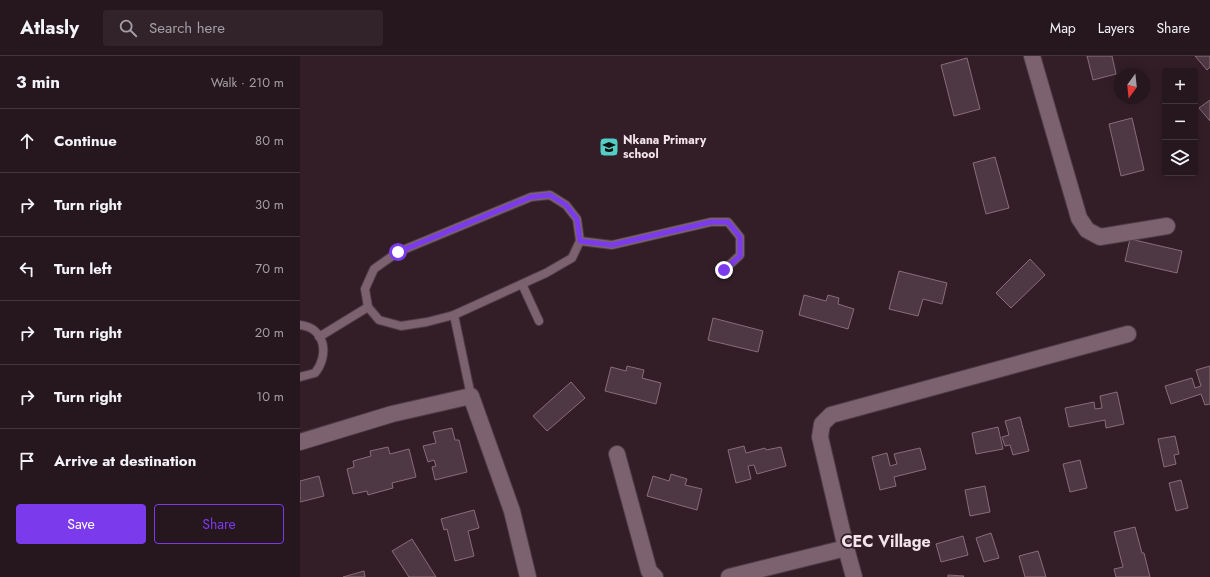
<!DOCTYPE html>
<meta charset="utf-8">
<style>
:root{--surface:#26161e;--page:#32232b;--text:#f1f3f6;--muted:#a49fa4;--line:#42353c;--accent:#7c3aed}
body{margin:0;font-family:Jost,sans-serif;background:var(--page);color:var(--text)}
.controls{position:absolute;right:12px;top:12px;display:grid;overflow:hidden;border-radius:4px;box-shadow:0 2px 10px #0003}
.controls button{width:36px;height:36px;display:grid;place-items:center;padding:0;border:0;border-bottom:1px solid var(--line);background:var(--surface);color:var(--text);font:20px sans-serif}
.compass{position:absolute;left:814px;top:12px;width:36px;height:36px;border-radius:50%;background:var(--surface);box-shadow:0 2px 10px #0003;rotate:195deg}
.stop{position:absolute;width:12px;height:12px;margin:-9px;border:3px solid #7c3aed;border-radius:50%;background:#fff}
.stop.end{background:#7c3aed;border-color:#fff;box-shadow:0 1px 4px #0008}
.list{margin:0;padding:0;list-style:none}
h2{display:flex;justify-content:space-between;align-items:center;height:52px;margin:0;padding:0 16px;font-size:17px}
h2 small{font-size:13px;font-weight:400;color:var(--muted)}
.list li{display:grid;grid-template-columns:26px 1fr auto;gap:12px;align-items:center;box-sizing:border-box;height:64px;padding:0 16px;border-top:1px solid var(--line)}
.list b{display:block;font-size:15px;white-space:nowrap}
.list em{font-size:13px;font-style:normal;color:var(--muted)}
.actions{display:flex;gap:8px;padding:12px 16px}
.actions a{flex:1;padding:9px 0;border:1px solid var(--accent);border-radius:4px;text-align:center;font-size:14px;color:var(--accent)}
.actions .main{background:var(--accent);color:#fff}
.icon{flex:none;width:22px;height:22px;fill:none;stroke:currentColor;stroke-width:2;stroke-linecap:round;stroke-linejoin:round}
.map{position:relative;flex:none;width:910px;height:521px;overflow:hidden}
header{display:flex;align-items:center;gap:24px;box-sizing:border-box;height:56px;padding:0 20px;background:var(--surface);border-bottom:1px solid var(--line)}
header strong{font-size:19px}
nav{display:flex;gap:22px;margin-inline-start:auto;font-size:14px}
.search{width:280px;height:36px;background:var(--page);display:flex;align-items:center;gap:10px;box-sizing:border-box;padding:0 14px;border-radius:4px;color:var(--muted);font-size:15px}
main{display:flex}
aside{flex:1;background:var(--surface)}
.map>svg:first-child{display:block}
.building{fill:#4e3843;stroke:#876e79}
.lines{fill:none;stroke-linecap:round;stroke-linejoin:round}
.lane-casing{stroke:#4e3d45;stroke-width:10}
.street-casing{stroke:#4e3d45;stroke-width:18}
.lane{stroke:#7b626e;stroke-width:8}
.street{stroke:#7b626e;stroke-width:16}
.route{stroke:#7c3aed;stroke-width:5}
.labels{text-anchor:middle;stroke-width:3.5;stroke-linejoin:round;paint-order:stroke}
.poi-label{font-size:12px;font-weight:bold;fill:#f3e4eb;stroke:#331e28;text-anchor:start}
.district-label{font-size:16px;font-weight:bold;fill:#f3e4eb;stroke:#331e28}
</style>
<header>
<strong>Atlasly</strong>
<div class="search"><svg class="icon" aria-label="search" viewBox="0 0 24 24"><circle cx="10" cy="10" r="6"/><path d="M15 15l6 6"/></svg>Search here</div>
<nav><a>Map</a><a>Layers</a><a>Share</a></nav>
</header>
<main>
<aside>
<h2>3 min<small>Walk · 210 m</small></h2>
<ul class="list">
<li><svg class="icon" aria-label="ahead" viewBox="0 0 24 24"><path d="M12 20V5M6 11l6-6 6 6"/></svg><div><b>Continue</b></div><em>80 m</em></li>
<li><svg class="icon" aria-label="right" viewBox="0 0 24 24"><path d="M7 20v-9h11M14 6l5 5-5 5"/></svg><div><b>Turn right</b></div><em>30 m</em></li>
<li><svg class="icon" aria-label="left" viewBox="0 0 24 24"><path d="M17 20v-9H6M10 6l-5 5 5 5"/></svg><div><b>Turn left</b></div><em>70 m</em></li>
<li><svg class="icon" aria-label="right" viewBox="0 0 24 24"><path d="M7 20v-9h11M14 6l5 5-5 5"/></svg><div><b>Turn right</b></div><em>20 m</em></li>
<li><svg class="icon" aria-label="right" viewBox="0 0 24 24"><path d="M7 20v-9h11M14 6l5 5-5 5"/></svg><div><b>Turn right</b></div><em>10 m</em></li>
<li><svg class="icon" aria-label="arrive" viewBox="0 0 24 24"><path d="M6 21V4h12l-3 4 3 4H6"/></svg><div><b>Arrive at destination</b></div></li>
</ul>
<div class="actions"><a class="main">Save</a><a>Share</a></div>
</aside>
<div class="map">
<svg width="910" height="521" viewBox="0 0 910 521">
<rect width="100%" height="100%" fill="#331e28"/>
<g class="building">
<path d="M 787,0 L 812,0 L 816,18 L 793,24 Z"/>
<path d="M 895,0 L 910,0 L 910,11 L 907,14 Z"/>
<path d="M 667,2 L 680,53 L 654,60 L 641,9 Z"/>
<path d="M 910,44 L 910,65 L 899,52 Z"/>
<path d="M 832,62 L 844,114 L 821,120 L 809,68 Z"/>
<path d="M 695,101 L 709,152 L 686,158 L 673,107 Z"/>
<path d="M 830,183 L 882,195 L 877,217 L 825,205 Z"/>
<path d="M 730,203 L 745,219 L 711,252 L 696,237 Z"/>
<path d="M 599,215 L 647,227 L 642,248 L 623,243 L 618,260 L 589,253 Z"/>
<path d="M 504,239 L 526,245 L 528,239 L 539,242 L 538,248 L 554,253 L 548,273 L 499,259 Z"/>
<path d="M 413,262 L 463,275 L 458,296 L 408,284 Z"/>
<path d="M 327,310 L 344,314 L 342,322 L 361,327 L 356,348 L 305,335 L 311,311 L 326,315 Z"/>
<path d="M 910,310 L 910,348 L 905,349 L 901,338 L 871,348 L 865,330 L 892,322 L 895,332 L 901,330 L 896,314 Z"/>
<path d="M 271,326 L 285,342 L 247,375 L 233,360 Z"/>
<path d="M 817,336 L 824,368 L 806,372 L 805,364 L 769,371 L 765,352 L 794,346 L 795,353 L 802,352 L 800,340 Z"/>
<path d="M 720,361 L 729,395 L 713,399 L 710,389 L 705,390 L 702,381 L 709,379 L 705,365 Z"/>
<path d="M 698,371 L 703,393 L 676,398 L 672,377 Z"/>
<path d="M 152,372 L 155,384 L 159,384 L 167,416 L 135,424 L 132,411 L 136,410 L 134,404 L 128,406 L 123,390 L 136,387 L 133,376 Z"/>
<path d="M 875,380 L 879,398 L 874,399 L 876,408 L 864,411 L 858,383 Z"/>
<path d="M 444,390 L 446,397 L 465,392 L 466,394 L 481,391 L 486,410 L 457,418 L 454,409 L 448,410 L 451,423 L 436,427 L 428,394 Z"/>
<path d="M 88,391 L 90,398 L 109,393 L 116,421 L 92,427 L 93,432 L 68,439 L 67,435 L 53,438 L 47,413 L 54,411 L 53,405 L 71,400 L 70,395 Z"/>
<path d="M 620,392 L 626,413 L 594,421 L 596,430 L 580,434 L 572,401 L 587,397 L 590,410 L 597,408 L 594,398 Z"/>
<path d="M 780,404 L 787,432 L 770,436 L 763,408 Z"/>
<path d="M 371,418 L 387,423 L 385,429 L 402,433 L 397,454 L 347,440 L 353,420 L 369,425 Z"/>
<path d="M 19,420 L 24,440 L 0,446 L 0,425 Z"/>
<path d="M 881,424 L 888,452 L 876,455 L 869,427 Z"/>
<path d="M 685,430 L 690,456 L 670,460 L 665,434 Z"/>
<path d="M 174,454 L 179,472 L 168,475 L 174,500 L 155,505 L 147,473 L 144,474 L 141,463 Z"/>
<path d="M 835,471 L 842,497 L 844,497 L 850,521 L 816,521 L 814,513 L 823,511 L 814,476 Z"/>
<path d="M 691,477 L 699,502 L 684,506 L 676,482 Z"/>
<path d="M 663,480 L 668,499 L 641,506 L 636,488 Z"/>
<path d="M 112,483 L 136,521 L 109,521 L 92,495 Z"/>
<path d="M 738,495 L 746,521 L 725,521 L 719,500 Z"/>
<path d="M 64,515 L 65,521 L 43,521 Z"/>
<path d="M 648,519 L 664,520 L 663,521 L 648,521 Z"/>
</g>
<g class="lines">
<g class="lane-casing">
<g id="lane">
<path d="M 250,139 L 266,149 L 277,163 L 280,185 L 272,202 L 246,217 L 154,259 L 127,266 L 101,270 L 79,264 L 68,251 L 65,233 L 74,213 L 98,196 L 231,141 Z"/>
<path d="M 280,185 L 312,189 L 411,166 L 428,166 L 440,181 L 440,199 L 424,214"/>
<path d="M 222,228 L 239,265"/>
<path d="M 154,259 L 171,340"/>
<path d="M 0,269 C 26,272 29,300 15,317 L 0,321"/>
<path d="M 19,281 L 68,251"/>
</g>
</g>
<g class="street-casing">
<g id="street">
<path d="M 732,0 L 779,162 L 787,174 L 800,181 L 867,170"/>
<path d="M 0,386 L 92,358 L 171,340 L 212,455 L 228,521"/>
<path d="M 317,398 L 349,515 L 355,521"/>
<path d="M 429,521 L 546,492"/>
<path d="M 554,521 L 546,492 L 520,381 L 522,368 L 531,359 L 828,278"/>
</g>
</g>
<use href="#lane" class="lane"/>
<use href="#street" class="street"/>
</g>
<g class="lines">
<path class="route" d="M 98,196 L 231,141 L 250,139 L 266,149 L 277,163 L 280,185 L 312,189 L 411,166 L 428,166 L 440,181 L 440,200 L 424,214"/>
</g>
<defs>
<g id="school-square" transform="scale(1)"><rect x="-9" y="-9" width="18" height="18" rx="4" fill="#54cdc7" stroke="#331e28"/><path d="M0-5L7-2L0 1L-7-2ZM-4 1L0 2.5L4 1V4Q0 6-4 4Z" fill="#111"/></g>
</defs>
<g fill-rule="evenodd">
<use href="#school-square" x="309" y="91"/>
</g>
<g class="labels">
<g class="poi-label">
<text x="323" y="88">Nkana Primary<tspan x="323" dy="14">school</tspan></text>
</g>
<g class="district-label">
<text x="586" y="491">CEC Village</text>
</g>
</g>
</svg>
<div class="controls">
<button>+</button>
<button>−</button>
<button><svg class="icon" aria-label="layers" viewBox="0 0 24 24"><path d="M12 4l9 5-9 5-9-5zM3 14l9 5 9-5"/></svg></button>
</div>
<svg class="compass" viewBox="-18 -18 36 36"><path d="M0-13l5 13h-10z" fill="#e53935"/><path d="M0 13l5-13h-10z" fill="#a49fa4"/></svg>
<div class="stop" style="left:98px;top:196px"></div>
<div class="stop end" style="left:424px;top:214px"></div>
</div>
</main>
